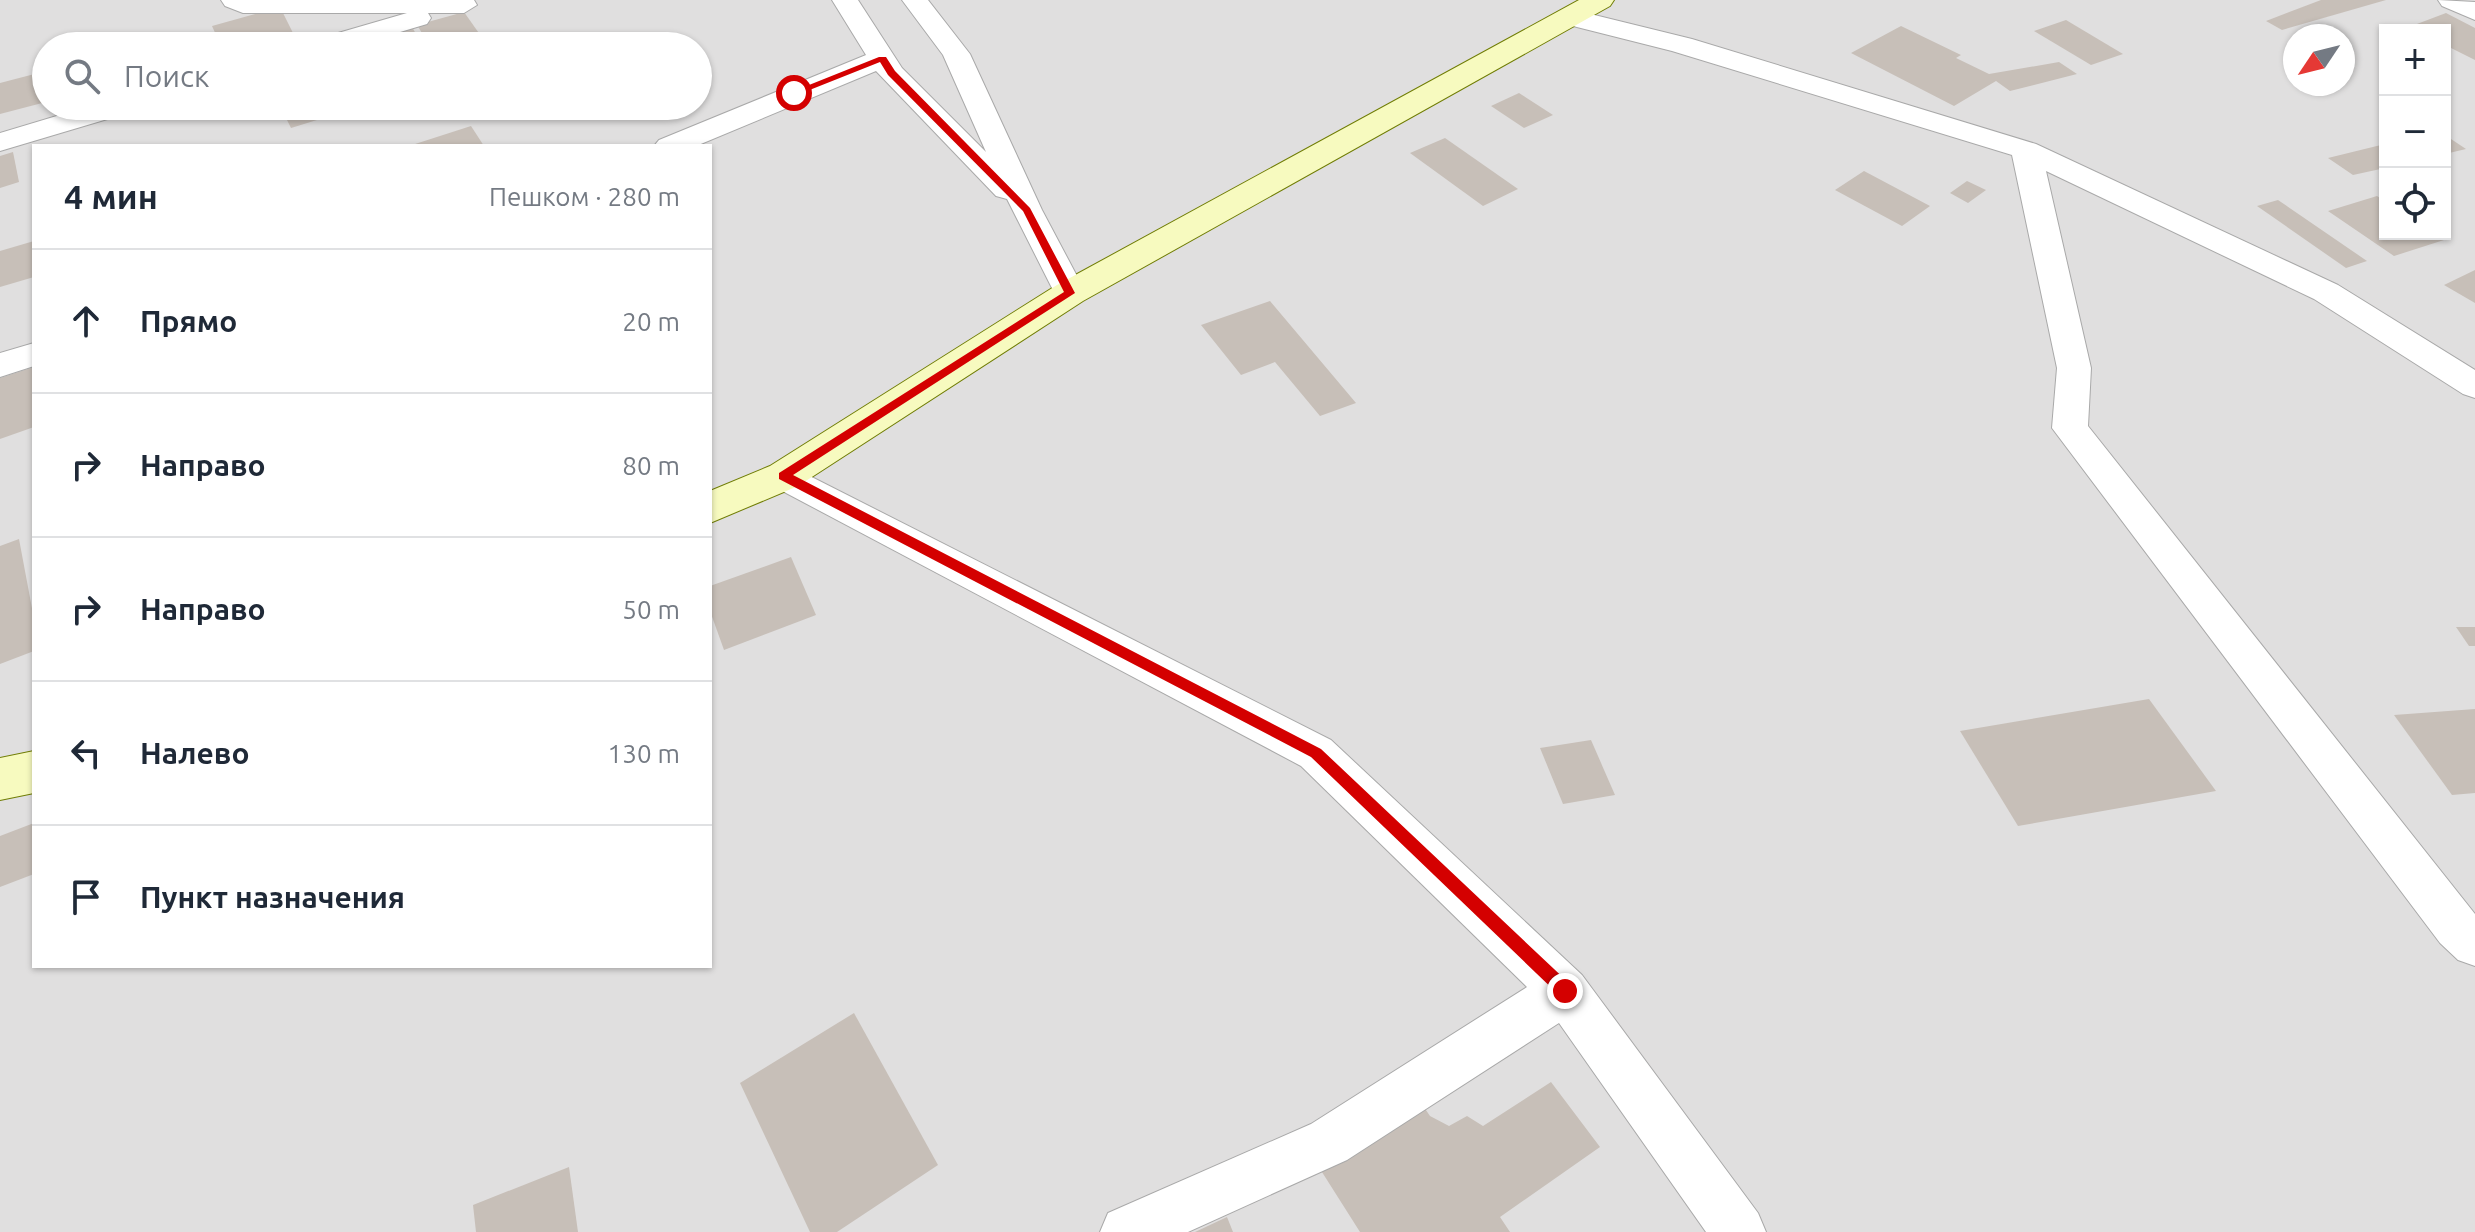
<!DOCTYPE html>
<html lang="ru">
<meta charset="utf-8">
<style>
:root{--surface:#fff;--page:#f2f2f3;--text:#1f2937;--muted:#747a83;--line:#e0e1e3}
body{margin:0;font-family:Ubuntu,sans-serif;background:var(--page);color:var(--text)}
.controls{position:absolute;right:24px;top:24px;display:grid;overflow:hidden;border-radius:0px;box-shadow:0 2px 6px #0004}
.controls button{width:72px;height:72px;display:grid;place-items:center;padding:0;border:0;border-bottom:2px solid var(--line);background:var(--surface);color:var(--text);font:40px sans-serif}
.compass{position:absolute;left:2283px;top:24px;width:72px;height:72px;border-radius:50%;background:var(--surface);box-shadow:0 2px 6px #0004;rotate:235deg}
.stop{position:absolute;width:24px;height:24px;margin:-18px;border:6px solid #d40000;border-radius:50%;background:#fff}
.stop.end{background:#d40000;border-color:#fff;box-shadow:0 2px 8px #0008}
.list{margin:0;padding:0;list-style:none}
h2{display:flex;justify-content:space-between;align-items:center;height:104px;margin:0;padding:0 32px;font-size:34px}
h2 small{font-size:26px;font-weight:400;color:var(--muted)}
.list li{display:grid;grid-template-columns:52px 1fr auto;gap:24px;align-items:center;box-sizing:border-box;height:144px;padding:0 32px;border-top:2px solid var(--line)}
.list b{display:block;font-size:30px;white-space:nowrap}
.list em{font-size:26px;font-style:normal;color:var(--muted)}
.icon{flex:none;width:44px;height:44px;fill:none;stroke:currentColor;stroke-width:2;stroke-linecap:round;stroke-linejoin:round}
.map{position:relative;flex:none;width:2475px;height:1232px;overflow:hidden}
.search{position:absolute;background:var(--surface);box-shadow:0 2px 6px #0004;left:32px;top:32px;width:680px;height:88px;display:flex;align-items:center;gap:20px;box-sizing:border-box;padding:0 28px;border-radius:44px;color:var(--muted);font-size:30px}
.panel{position:absolute;background:var(--surface);box-shadow:0 2px 6px #0004;left:32px;top:144px;width:680px;height:824px;border-radius:0px}
.map>svg:first-child{display:block}
.residential{fill:#e0dfdf;fill-rule:evenodd}
.building{fill:#c7bfb8}
.lines{fill:none;stroke-linecap:round;stroke-linejoin:round}
.street-casing{stroke:#a9a9a9;stroke-width:2}
.secondary-casing{stroke:#707d05;stroke-width:2}
.street{fill:#fff;fill-rule:evenodd}
.secondary{fill:#f7fabf;fill-rule:evenodd}
.route{fill:#d40000}
</style>
<div class="map">
<svg width="2475" height="1232" viewBox="0 0 2475 1232">
<rect width="100%" height="100%" fill="#f2efe9"/>
<path class="residential" d="M 0,0 L 2475,0 L 2475,1232 L 0,1232 ZM 2385,30 L 2445,30 L 2445,234 L 2385,234 ZM 2295,36 L 2343,36 L 2343,84 L 2295,84 ZM 46,46 L 698,46 L 698,106 L 46,106 ZM 34,146 L 710,146 L 710,966 L 34,966 Z"/>
<g class="building">
<path d="M 2321,0 L 2386,0 L 2282,30 L 2266,21 Z"/>
<path d="M 280,7 L 297,41 L 278,46 L 221,46 L 212,26 Z"/>
<path d="M 464,12 L 488,46 L 430,46 L 417,25 Z"/>
<path d="M 2446,13 L 2475,28 L 2475,60 L 2445,45 L 2445,30 L 2409,27 Z"/>
<path d="M 2066,20 L 2123,54 L 2091,65 L 2034,31 Z"/>
<path d="M 1901,26 L 1961,55 L 1956,58 L 1989,74 L 2059,62 L 2077,74 L 2010,91 L 1996,81 L 1954,106 L 1851,53 Z"/>
<path d="M 412,27 L 423,46 L 387,46 L 381,35 Z"/>
<path d="M 46,71 L 46,102 L 0,114 L 0,83 Z"/>
<path d="M 1519,93 L 1553,115 L 1524,128 L 1491,106 Z"/>
<path d="M 309,106 L 317,120 L 291,128 L 284,114 Z"/>
<path d="M 471,126 L 484,146 L 412,146 L 412,145 Z"/>
<path d="M 2445,135 L 2466,149 L 2445,154 Z"/>
<path d="M 1445,138 L 1518,189 L 1483,206 L 1410,153 Z"/>
<path d="M 2385,144 L 2385,168 L 2353,175 L 2328,158 Z"/>
<path d="M 13,152 L 19,182 L 0,188 L 0,156 Z"/>
<path d="M 1864,171 L 1930,206 L 1902,226 L 1835,190 Z"/>
<path d="M 1967,181 L 1986,190 L 1968,203 L 1950,193 Z"/>
<path d="M 2377,196 L 2385,201 L 2385,234 L 2435,234 L 2444,240 L 2394,256 L 2328,211 Z"/>
<path d="M 2278,200 L 2367,261 L 2346,268 L 2257,206 Z"/>
<path d="M 34,241 L 34,277 L 0,287 L 0,251 Z"/>
<path d="M 2475,270 L 2475,303 L 2444,285 Z"/>
<path d="M 1270,301 L 1356,403 L 1320,416 L 1275,362 L 1241,375 L 1201,325 Z"/>
<path d="M 34,367 L 34,427 L 0,439 L 0,378 Z"/>
<path d="M 19,539 L 34,619 L 34,651 L 0,664 L 0,546 Z"/>
<path d="M 791,557 L 816,615 L 724,650 L 710,611 L 710,586 Z"/>
<path d="M 2456,627 L 2475,627 L 2475,646 L 2469,646 Z"/>
<path d="M 2149,699 L 2216,791 L 2018,826 L 1960,731 Z"/>
<path d="M 2475,709 L 2475,793 L 2452,795 L 2394,715 Z"/>
<path d="M 1591,740 L 1615,795 L 1563,804 L 1540,748 Z"/>
<path d="M 34,823 L 34,874 L 0,887 L 0,836 Z"/>
<path d="M 854,1013 L 938,1165 L 837,1232 L 810,1232 L 740,1083 Z"/>
<path d="M 1551,1082 L 1600,1147 L 1500,1217 L 1510,1232 L 1360,1232 L 1308,1150 L 1409,1085 L 1430,1116 L 1449,1126 L 1467,1116 L 1483,1126 Z"/>
<path d="M 569,1167 L 578,1232 L 476,1232 L 473,1205 Z"/>
<path d="M 1227,1217 L 1233,1232 L 1195,1232 Z"/>
</g>
<g class="lines">
<g class="street-casing">
<g id="street">
<path d="M 221,0 L 474,0 L 477,5 L 464,13 L 428,13 L 431,18 L 427,24 L 353,46 L 310,46 L 314,40 L 407,13 L 243,13 L 225,6 Z"/>
<path d="M 832,0 L 858,0 L 902,68 L 986,152 L 943,55 L 902,0 L 928,0 L 970,54 L 1042,210 L 1086,293 L 1082,300 L 1070,304 L 1058,300 L 1007,199 L 996,196 L 876,71 L 696,146 L 654,146 L 659,140 L 866,55 Z"/>
<path d="M 2438,0 L 2475,2 L 2475,20 L 2442,6 Z"/>
<path d="M 1570,9 L 1692,39 L 2036,144 L 2338,285 L 2475,370 L 2475,398 L 2463,394 L 2314,299 L 2046,171 L 2091,368 L 2088,426 L 2475,914 L 2475,966 L 2458,960 L 2440,943 L 2052,428 L 2057,368 L 2012,155 L 1672,51 L 1561,23 L 1557,17 L 1561,11 Z"/>
<path d="M 90,106 L 135,106 L 131,112 L 0,151 L 0,133 Z"/>
<path d="M 34,343 L 34,366 L 0,377 L 0,353 Z"/>
<path d="M 784,463 L 1331,740 L 1582,975 L 1758,1213 L 1766,1232 L 1706,1232 L 1559,1023 L 1347,1160 L 1188,1232 L 1100,1232 L 1108,1213 L 1311,1124 L 1527,987 L 1301,766 L 771,485 L 766,476 L 771,467 Z"/>
</g>
</g>
<g class="secondary-casing">
<g id="secondary">
<path d="M 1579,0 L 1614,0 L 1610,6 L 1083,301 L 798,486 L 710,523 L 710,491 L 770,466 L 1057,285 Z"/>
<path d="M 34,751 L 34,793 L 0,800 L 0,758 Z"/>
</g>
</g>
<use href="#street" class="street"/>
<use href="#secondary" class="secondary"/>
</g>
<path class="route" d="M 879,57 L 886,57 L 895,71 L 1030,208 L 1075,293 L 793,475 L 1321,749 L 1571,985 L 1571,996 L 1560,996 L 1311,757 L 779,479 L 779,473 L 1064,292 L 1023,211 L 888,75 L 880,62 L 797,95 L 789,93 Z"/>
</svg>
<div class="controls">
<button>+</button>
<button>−</button>
<button><svg class="icon" aria-label="locate" viewBox="0 0 24 24"><circle cx="12" cy="12" r="6"/><path d="M12 2v4M12 18v4M2 12h4M18 12h4"/></svg></button>
</div>
<svg class="compass" viewBox="-18 -18 36 36"><path d="M0-13l5 13h-10z" fill="#e53935"/><path d="M0 13l5-13h-10z" fill="#747a83"/></svg>
<div class="stop" style="left:794px;top:93px"></div>
<div class="stop end" style="left:1565px;top:991px"></div>
<div class="search"><svg class="icon" aria-label="search" viewBox="0 0 24 24"><circle cx="10" cy="10" r="6"/><path d="M15 15l6 6"/></svg>Поиск</div>
<section class="panel">
<h2>4 мин<small>Пешком · 280 m</small></h2>
<ul class="list">
<li><svg class="icon" aria-label="ahead" viewBox="0 0 24 24"><path d="M12 20V5M6 11l6-6 6 6"/></svg><div><b>Прямо</b></div><em>20 m</em></li>
<li><svg class="icon" aria-label="right" viewBox="0 0 24 24"><path d="M7 20v-9h11M14 6l5 5-5 5"/></svg><div><b>Направо</b></div><em>80 m</em></li>
<li><svg class="icon" aria-label="right" viewBox="0 0 24 24"><path d="M7 20v-9h11M14 6l5 5-5 5"/></svg><div><b>Направо</b></div><em>50 m</em></li>
<li><svg class="icon" aria-label="left" viewBox="0 0 24 24"><path d="M17 20v-9H6M10 6l-5 5 5 5"/></svg><div><b>Налево</b></div><em>130 m</em></li>
<li><svg class="icon" aria-label="arrive" viewBox="0 0 24 24"><path d="M6 21V4h12l-3 4 3 4H6"/></svg><div><b>Пункт назначения</b></div></li>
</ul>
</section>
</div>
